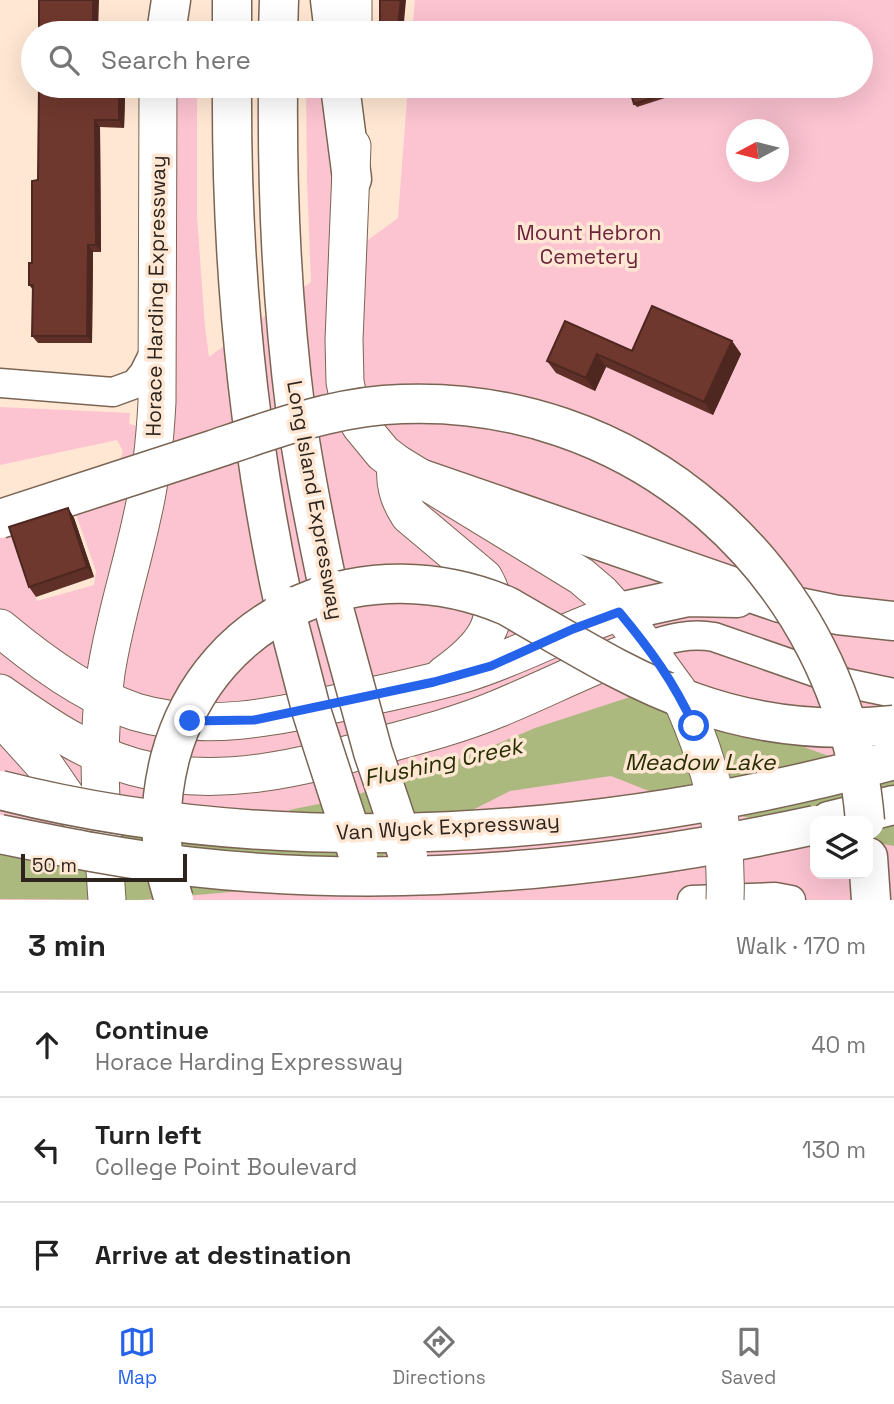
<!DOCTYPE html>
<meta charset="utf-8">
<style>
:root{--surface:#fff;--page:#f6f6f6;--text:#222;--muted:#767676;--line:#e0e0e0;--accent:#2563eb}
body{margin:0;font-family:"Space Grotesk",sans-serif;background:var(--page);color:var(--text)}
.controls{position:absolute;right:21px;bottom:21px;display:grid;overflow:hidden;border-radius:14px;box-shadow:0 7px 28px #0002}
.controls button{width:63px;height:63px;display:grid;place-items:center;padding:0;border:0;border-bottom:2px solid var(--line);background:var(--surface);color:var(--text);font:35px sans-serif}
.compass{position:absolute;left:726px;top:119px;width:63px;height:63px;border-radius:50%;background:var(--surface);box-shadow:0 7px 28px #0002;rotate:263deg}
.scale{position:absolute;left:21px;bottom:18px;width:166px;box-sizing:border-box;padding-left:7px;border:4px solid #2c241d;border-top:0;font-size:19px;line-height:24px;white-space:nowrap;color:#2c241d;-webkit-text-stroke:5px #ffe7d3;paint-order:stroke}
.stop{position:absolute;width:21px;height:21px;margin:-16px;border:5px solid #2563eb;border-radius:50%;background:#fff}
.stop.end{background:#2563eb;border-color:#fff;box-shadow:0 2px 7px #0008}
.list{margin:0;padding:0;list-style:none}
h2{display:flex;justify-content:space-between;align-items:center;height:91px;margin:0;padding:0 28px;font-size:30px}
h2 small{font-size:23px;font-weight:400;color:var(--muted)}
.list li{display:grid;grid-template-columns:46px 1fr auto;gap:21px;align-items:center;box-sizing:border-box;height:105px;padding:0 28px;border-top:2px solid var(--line)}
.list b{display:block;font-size:26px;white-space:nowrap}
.list p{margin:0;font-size:23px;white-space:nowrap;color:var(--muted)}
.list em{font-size:23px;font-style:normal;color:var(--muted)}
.icon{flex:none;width:38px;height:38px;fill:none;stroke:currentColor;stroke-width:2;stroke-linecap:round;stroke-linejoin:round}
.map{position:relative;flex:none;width:894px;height:900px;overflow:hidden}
.search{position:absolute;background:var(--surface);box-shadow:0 7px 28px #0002;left:21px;right:21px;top:21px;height:77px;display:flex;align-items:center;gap:18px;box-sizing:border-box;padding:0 24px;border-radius:38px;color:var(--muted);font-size:26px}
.sheet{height:406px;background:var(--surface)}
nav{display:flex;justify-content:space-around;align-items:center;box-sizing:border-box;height:98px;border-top:2px solid var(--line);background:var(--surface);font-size:19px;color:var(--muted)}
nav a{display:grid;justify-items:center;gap:4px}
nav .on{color:var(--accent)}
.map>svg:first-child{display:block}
.green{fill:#fcc3d1;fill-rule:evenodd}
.water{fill:#abb97f}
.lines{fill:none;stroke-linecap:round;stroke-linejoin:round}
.stream{stroke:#abb97f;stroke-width:7}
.minor-casing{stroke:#7a6554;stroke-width:31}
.major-casing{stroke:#7a6554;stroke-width:39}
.highway-casing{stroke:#7a6554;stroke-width:41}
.minor{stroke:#fff;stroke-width:28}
.major{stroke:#fff;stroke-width:37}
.highway{stroke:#fff;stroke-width:38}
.major-bridge-casing{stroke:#7a6554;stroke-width:39;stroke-linecap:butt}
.highway-bridge-casing{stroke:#7a6554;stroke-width:41;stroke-linecap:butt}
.major-bridge{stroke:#fff;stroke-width:37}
.highway-bridge{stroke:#fff;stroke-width:38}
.wall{fill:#5f3028}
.shaded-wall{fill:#4e2720}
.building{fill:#6f382e;stroke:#4e2720;stroke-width:2}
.route{stroke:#2563eb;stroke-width:9}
.labels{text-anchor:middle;stroke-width:7;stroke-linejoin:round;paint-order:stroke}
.park-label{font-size:21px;fill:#6d223c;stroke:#ffe7d3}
.street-label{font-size:21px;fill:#2c241d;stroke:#ffe7d3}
.water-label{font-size:23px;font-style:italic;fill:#272e01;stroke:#ffe7d3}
</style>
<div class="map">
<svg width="894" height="900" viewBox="0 0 894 900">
<rect width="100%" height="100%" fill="#ffe7d3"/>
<path class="green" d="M 415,0 L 894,0 L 894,900 L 0,900 L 0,523 L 8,520 L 37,601 L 94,585 L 96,571 L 72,503 L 112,489 L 123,451 L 117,440 L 0,465 L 0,407 L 130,413 L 129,424 L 142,427 L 134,597 L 174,86 L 197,86 L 197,217 L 205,327 L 209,357 L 311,282 L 307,181 L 306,86 L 326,86 L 332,175 L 330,268 L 398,218 L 408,86 L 861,86 L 861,33 L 412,33 ZM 736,130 L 778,130 L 778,172 L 736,172 ZM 815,821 L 868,821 L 868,874 L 815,874 Z"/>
<path class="water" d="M 630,697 L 744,726 L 894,779 L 894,846 L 868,841 L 868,821 L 815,830 L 687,806 L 611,776 L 510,791 L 351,872 L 287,887 L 140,900 L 0,899 L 0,823 L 212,834 L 322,807 L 476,753 L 535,728 Z"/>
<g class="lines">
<path class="stream" d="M 292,813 L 322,807"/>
<g class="minor-casing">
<g id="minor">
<path d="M 0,383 L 113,392 L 135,384 L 144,373 L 157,347"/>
<path d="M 647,646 C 670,638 690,633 714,637 L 846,683 L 894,693"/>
<path d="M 692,900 L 775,897 L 791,900"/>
</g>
</g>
<g class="major-casing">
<g id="major">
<path d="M 353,33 L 353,0"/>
<path d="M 352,146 L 344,340 L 345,382 L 350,406 L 360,425 L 383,453 L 396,463 L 581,576 L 601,593 L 633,629 L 678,691"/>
<path d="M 396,463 C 394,483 398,498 409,515 L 484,578 C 509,621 478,651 444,675"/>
<path d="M 0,628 C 38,660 89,697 136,712 C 206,733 279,716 348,701 C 386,693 425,685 463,674 C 517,658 565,630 619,612"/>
<path d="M 0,693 C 41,722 85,753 134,767 C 219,790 304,767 386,744 C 423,734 461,724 497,709 C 541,691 584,669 629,652"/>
<path d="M 0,716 L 45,766 L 85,824"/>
<path d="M 107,900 C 102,823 95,749 106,673 C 114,620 131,569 142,517 C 151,479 155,441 157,402 L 158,86"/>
</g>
</g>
<g class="highway-casing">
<g id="highway">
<path d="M 330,0 L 334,33"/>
<path d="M 166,33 L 171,0"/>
<path d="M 232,33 L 232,0"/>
<path d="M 278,33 L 279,0"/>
<path d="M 232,86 C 231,261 247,434 284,605"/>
<path d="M 278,86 C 277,196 282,305 296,414 C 304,472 316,530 328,587"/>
<path d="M 340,86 L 352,179"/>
<path d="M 422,479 L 780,603 L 838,615 L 894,621"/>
<path d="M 619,612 L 688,597 L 737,598"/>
<path d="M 829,821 L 894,805"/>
<path d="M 868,857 L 871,900"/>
</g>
</g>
<use href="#minor" class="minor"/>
<use href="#major" class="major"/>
<use href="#highway" class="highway"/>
<g class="major-bridge-casing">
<path id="major-bridge" d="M 678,691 C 709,758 728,826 725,900"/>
</g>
<g class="highway-bridge-casing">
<g id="highway-bridge">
<path d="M 0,519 C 71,496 141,473 212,450 C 268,431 325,410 384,405 C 634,386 845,574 865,821"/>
<path d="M 328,587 L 373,752 L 408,856"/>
<path d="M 284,605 L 312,713 L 358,855"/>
<path d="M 0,790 C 288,863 610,837 894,760"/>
<path d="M 0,834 C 64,847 128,860 193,867 C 400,890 612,869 815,825"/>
<path d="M 174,900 C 158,854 158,806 170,758 C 210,608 369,547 507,606 C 567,640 627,679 693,702 C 757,725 827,732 894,725"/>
</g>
</g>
<use href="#major-bridge" class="major-bridge"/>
<use href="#highway-bridge" class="highway-bridge"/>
</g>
<g class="wall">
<path d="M 39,86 L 98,86 L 98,89 L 119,90 L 125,97 L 124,128 L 100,127 L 101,252 L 93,252 L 92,343 L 38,343 L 32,336 L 33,290 L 29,285 L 32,263 L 38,180 Z"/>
<path d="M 632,86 L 662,86 L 665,98 L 637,107 L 634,104 Z"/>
<path d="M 565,321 L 632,351 L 732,341 L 741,354 L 713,415 L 606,367 L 595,391 L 556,373 L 547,361 Z"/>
<path d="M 68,508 L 74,518 L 94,577 L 36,597 L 29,587 Z"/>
</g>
<g class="shaded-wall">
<path d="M 93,0 L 99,0 L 98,33 L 93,33 Z"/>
<path d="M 401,0 L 406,0 L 403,33 L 397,33 Z"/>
<path d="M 119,90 L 125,97 L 124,128 L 119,120 Z"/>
<path d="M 95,120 L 100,127 L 101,252 L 96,245 Z"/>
<path d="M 88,245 L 93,252 L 92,343 L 87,336 Z"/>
<path d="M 732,341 L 741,354 L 713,415 L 704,402 Z"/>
<path d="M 597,354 L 606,367 L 595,391 L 586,378 Z"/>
<path d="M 68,508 L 74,518 L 94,577 L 87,567 Z"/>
</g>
<g class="building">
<rect x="39" y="0" width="54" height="33"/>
<path d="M 380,0 L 401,0 L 397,33 L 380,33 Z"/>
<path d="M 39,86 L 92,86 L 92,89 L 119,90 L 119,120 L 95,120 L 96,245 L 88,245 L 87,336 L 32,336 L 33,285 L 29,285 L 29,263 L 32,263 L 32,181 L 38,180 Z"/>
<path d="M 632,86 L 661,86 L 663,95 L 634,104 L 629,87 Z"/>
<path d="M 652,306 L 732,341 L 704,402 L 597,354 L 586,378 L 547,361 L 565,321 L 632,351 Z"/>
<path d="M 68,508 L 87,567 L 29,587 L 9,527 Z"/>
</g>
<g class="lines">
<path class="route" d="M 190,721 L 254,720 L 434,682 L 491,666 L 573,629 L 619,612 C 650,649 674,682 694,726"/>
</g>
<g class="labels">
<g class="park-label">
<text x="589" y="240">Mount Hebron<tspan x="589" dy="24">Cemetery</tspan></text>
</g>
<g class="street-label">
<text transform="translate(156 296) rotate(-89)" y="7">Horace Harding Expressway</text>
<text transform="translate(315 500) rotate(80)" y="7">Long Island Expressway</text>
<text transform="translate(448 827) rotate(-3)" y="7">Van Wyck Expressway</text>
</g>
<g class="water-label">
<text transform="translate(443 762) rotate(-12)" y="8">Flushing Creek</text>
<text x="700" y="770">Meadow Lake</text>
</g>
</g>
</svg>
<div class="controls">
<button><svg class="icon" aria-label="layers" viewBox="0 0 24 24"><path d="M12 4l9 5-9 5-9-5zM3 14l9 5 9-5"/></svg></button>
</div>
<svg class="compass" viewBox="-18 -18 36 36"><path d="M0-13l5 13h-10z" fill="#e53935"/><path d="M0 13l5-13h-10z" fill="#767676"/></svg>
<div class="scale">50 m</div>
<div class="stop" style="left:694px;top:726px"></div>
<div class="stop end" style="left:190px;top:721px"></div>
<div class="search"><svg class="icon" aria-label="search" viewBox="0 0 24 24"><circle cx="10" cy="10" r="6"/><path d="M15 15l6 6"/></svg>Search here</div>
</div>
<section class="sheet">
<h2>3 min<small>Walk · 170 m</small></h2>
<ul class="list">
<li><svg class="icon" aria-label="ahead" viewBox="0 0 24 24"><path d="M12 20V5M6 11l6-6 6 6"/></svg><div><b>Continue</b><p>Horace Harding Expressway</p></div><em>40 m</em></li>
<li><svg class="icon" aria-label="left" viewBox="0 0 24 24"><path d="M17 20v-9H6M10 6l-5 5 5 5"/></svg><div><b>Turn left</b><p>College Point Boulevard</p></div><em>130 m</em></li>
<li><svg class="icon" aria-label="arrive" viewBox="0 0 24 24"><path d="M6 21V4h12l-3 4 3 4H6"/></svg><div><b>Arrive at destination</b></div></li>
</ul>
</section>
<nav>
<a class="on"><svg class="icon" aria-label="map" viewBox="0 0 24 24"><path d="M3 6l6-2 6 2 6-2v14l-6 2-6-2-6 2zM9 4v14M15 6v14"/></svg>Map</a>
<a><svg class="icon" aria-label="directions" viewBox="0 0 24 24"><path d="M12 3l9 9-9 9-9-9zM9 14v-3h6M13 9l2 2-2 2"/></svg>Directions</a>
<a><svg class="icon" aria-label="saved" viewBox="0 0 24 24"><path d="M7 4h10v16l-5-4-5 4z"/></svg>Saved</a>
</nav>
